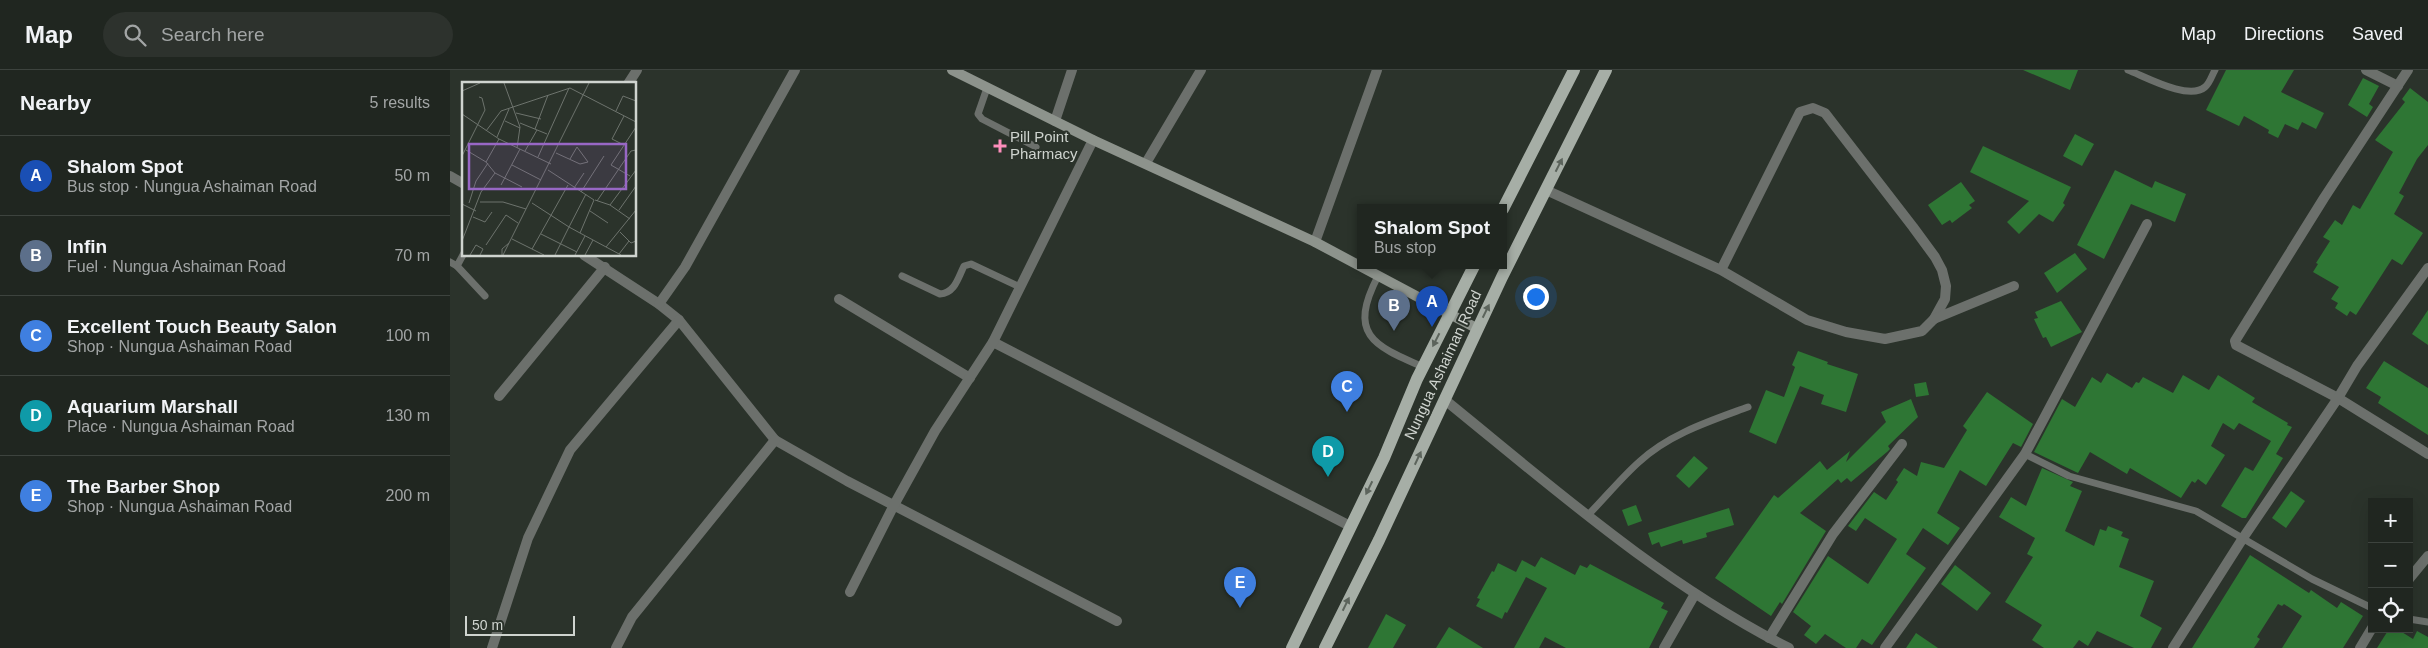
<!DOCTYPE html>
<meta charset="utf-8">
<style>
:root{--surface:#202620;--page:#2d322d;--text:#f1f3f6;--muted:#a2a5a5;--line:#3d433e;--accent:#fe8ebc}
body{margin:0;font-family:Arial,sans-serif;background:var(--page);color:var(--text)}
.controls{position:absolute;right:15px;bottom:15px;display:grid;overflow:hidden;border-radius:0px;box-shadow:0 5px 20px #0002}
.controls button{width:45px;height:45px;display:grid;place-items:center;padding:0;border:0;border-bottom:1px solid var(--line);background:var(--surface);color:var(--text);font:25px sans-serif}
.scale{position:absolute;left:15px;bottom:12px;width:110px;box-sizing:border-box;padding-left:5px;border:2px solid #cfd4cf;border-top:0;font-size:14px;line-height:18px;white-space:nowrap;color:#cfd4cf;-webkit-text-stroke:4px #2b332b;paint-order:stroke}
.you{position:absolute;left:1085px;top:226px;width:18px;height:18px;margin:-12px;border:4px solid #fff;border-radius:50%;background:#1a73e8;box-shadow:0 0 0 8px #1a73e833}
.badge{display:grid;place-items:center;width:32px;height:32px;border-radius:50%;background:var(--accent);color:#fff;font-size:16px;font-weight:700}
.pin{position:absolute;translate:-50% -41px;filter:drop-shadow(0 1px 2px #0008)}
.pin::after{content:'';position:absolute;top:26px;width:18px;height:15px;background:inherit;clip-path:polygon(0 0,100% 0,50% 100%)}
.popup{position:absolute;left:907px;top:134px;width:150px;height:65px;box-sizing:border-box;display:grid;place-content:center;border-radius:0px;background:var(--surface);filter:drop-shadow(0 1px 4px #0005);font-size:16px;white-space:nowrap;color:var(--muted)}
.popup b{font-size:19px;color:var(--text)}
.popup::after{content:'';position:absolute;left:50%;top:100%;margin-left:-10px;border:10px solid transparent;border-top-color:var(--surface)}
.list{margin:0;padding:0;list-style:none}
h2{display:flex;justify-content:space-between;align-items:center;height:65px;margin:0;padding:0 20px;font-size:21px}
h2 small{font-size:16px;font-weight:400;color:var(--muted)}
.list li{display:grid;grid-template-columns:32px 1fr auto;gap:15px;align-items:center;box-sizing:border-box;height:80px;padding:0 20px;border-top:1px solid var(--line)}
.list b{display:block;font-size:19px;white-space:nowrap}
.list p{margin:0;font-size:16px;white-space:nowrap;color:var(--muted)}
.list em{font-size:16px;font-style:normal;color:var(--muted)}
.icon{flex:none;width:28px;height:28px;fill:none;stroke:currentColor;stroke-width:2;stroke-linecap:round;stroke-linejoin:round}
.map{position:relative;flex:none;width:1978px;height:578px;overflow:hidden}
header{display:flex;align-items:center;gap:30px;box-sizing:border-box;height:70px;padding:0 25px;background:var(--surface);border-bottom:1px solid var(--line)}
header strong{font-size:24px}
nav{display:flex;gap:28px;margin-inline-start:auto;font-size:18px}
.search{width:350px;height:45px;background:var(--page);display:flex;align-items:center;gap:12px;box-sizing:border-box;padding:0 18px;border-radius:28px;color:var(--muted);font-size:19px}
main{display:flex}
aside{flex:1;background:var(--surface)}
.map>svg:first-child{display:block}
.building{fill:#2e7634}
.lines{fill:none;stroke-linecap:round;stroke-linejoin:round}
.lane{stroke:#6c706c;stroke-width:7}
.street{stroke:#6c706c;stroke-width:10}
.secondary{stroke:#8d938c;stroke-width:10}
.primary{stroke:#a6aea6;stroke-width:12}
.oneway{fill:#5c645c}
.poi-dot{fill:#fe8ebc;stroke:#2b332b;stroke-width:2}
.labels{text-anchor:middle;stroke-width:4;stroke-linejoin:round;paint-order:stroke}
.poi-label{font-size:15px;fill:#cfd4cf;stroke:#2b332b;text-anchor:start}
.street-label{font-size:15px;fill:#cfd4cf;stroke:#2b332b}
.inset-road{fill:none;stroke:#6d736d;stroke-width:1}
.view{fill:#9867c5;fill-opacity:0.15;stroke:#9867c5;stroke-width:2.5}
.inset-edge{fill:none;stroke:#cfd4cf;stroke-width:2.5}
</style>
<header>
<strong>Map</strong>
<div class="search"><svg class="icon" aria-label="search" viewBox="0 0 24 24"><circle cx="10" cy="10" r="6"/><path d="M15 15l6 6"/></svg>Search here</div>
<nav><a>Map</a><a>Directions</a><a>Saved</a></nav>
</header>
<main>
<aside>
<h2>Nearby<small>5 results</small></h2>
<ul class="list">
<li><span class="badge" style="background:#1a4fb4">A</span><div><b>Shalom Spot</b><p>Bus stop · Nungua Ashaiman Road</p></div><em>50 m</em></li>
<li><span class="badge" style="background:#5c6f8a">B</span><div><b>Infin</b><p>Fuel · Nungua Ashaiman Road</p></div><em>70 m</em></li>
<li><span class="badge" style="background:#3f7fe0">C</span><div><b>Excellent Touch Beauty Salon</b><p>Shop · Nungua Ashaiman Road</p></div><em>100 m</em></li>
<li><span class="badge" style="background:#0f9aa8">D</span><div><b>Aquarium Marshall</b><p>Place · Nungua Ashaiman Road</p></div><em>130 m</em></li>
<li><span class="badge" style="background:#3f7fe0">E</span><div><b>The Barber Shop</b><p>Shop · Nungua Ashaiman Road</p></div><em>200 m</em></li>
</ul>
</aside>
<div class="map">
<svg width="1978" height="578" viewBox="0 0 1978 578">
<rect width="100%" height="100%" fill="#2b332b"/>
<g class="building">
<path d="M 1573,0 L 1628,0 L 1620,20 Z"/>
<path d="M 1776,0 L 1844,0 L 1831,22 L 1874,43 L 1866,59 L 1852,52 L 1848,60 L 1835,54 L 1828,68 L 1818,63 L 1819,60 L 1794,46 L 1789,56 L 1756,40 Z"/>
<path d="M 1913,8 L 1929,16 L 1919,34 L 1923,37 L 1917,47 L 1898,35 Z"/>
<path d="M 1960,18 L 1978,32 L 1978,75 L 1967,89 L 1949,123 L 1954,126 L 1944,144 L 1973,163 L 1952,195 L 1942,189 L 1906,245 L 1900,241 L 1897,246 L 1885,238 L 1888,233 L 1881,229 L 1889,217 L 1863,202 L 1868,194 L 1866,193 L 1880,171 L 1873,167 L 1885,150 L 1892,155 L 1903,135 L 1910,139 L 1943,82 L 1925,70 L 1955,32 L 1952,29 Z"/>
<path d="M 1625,64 L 1644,74 L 1632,96 L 1613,86 Z"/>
<path d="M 1533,76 L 1621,117 L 1613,133 L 1615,135 L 1603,152 L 1589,144 L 1569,164 L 1557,152 L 1579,131 L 1520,102 Z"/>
<path d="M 1665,100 L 1702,118 L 1705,111 L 1736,124 L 1725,152 L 1681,134 L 1654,189 L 1627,175 Z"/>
<path d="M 1511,112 L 1525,131 L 1519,135 L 1522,138 L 1502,153 L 1500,150 L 1492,155 L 1478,135 Z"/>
<path d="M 1625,183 L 1637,199 L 1607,223 L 1594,203 Z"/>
<path d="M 1611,231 L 1632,262 L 1601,277 L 1596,267 L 1593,268 L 1584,249 L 1588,248 L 1585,242 Z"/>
<path d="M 1978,240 L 1978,275 L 1962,264 Z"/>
<path d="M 1348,281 L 1378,292 L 1377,294 L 1408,304 L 1396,342 L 1371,334 L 1374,325 L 1350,316 L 1326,374 L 1299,362 L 1316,320 L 1334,327 L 1345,297 L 1342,295 Z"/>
<path d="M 1934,291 L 1978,318 L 1978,365 L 1928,333 L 1931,327 L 1916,318 Z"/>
<path d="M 1657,303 L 1682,318 L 1686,312 L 1689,313 L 1693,307 L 1723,323 L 1733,305 L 1759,320 L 1768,305 L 1805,328 L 1802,332 L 1838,353 L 1837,355 L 1842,357 L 1826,384 L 1833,388 L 1796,448 L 1792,448 L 1771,436 L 1795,397 L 1803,401 L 1821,371 L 1789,353 L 1784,360 L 1773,353 L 1761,376 L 1775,385 L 1756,415 L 1748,409 L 1745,413 L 1742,411 L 1731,428 L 1680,398 L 1677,404 L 1640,382 L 1628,403 L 1584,382 L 1612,329 L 1625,337 L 1642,307 L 1651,313 Z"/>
<path d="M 1476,312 L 1479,325 L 1466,327 L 1464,314 Z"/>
<path d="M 1537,322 L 1583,354 L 1571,377 L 1563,373 L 1536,416 L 1510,400 L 1487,443 L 1510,458 L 1498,475 L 1473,458 L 1456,484 L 1476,498 L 1422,575 L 1412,569 L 1406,578 L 1396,578 L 1375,564 L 1366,574 L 1354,565 L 1361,556 L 1343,542 L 1378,486 L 1418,514 L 1447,469 L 1415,448 L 1406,461 L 1398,456 L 1424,422 L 1436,430 L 1448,412 L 1446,410 L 1454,398 L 1467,406 L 1471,392 L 1494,398 L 1517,360 L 1513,356 Z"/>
<path d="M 1461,329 L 1468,347 L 1438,376 L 1440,379 L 1437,382 L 1401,412 L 1397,408 L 1391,413 L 1388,409 L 1350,443 L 1376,461 L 1332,534 L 1330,532 L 1321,546 L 1265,508 L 1324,425 L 1328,428 L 1370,391 L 1377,400 L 1400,381 L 1396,392 L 1436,352 L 1431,342 Z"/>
<path d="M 1244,386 L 1258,398 L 1239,418 L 1226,406 Z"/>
<path d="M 1592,398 L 1623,412 L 1620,416 L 1632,421 L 1615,461 L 1644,476 L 1650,459 L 1656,461 L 1658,456 L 1673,462 L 1671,466 L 1679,469 L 1669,497 L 1704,511 L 1690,546 L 1712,558 L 1701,578 L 1684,578 L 1647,561 L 1638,576 L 1629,570 L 1623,578 L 1594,578 L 1582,570 L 1592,555 L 1555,532 L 1583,487 L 1577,484 L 1585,468 L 1549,447 L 1561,427 L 1576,436 Z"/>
<path d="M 1841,421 L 1855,431 L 1836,458 L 1822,448 Z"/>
<path d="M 1186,435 L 1192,451 L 1178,456 L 1172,440 Z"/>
<path d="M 1279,438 L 1284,455 L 1256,463 L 1257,467 L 1233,474 L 1232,470 L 1211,477 L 1209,472 L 1202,475 L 1198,463 Z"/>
<path d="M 1800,485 L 1859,523 L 1861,520 L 1887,538 L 1891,532 L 1913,546 L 1893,578 L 1832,578 L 1852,546 L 1834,534 L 1832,536 L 1828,534 L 1807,567 L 1810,569 L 1804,578 L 1742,578 Z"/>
<path d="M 1091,487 L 1125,505 L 1130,495 L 1137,498 L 1140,494 L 1214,533 L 1211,538 L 1218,541 L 1199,578 L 1116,578 L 1095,567 L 1089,578 L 1064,578 L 1097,518 L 1076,507 L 1057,543 L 1055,542 L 1052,549 L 1026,536 L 1030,529 L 1027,528 L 1042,501 L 1044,502 L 1048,493 L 1066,502 L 1072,490 L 1085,497 Z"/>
<path d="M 1505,495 L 1541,523 L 1527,541 L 1491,514 Z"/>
<path d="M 936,544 L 956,555 L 943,578 L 918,578 Z"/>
<path d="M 999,557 L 1033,578 L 986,578 Z"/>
<path d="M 1939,559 L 1947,559 L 1963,569 L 1967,561 L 1978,567 L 1978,578 L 1927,578 Z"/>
<path d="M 1466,563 L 1488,578 L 1456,578 Z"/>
</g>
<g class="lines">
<g class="lane">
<path d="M 1678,0 C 1696,7 1739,31 1755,17 C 1760,13 1762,5 1765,0"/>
<path d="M 537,18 L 528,44 L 532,49 L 586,77"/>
<path d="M 0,192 L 7,196 L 14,183"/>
<path d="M 7,196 L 35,226"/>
<path d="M 452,206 L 490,224 C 505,223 508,208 514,196 L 521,194 L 570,217"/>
<path d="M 928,206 C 898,264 922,275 973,297"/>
<path d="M 1575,384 L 1619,406 L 1746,441 L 1862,509 L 1922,538"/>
<path d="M 1138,445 C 1155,428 1171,408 1189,392 C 1219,364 1260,351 1298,337"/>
<path d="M 1959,549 L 1978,552"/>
</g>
<g class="street">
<path d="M 1916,0 L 1948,16"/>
<path d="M 1958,0 L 1874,128 L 1785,271 L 1786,275 L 1888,328 L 1978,384"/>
<path d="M 178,14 L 187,0"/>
<path d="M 605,51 L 622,0"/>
<path d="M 696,93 L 751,0"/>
<path d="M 0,106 L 14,114"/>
<path d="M 1096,120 L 1271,200 L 1357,250 L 1396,262 L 1435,269 L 1472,261 L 1484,249 L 1495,229 L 1496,216 L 1492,200 L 1485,187 L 1463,157 L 1375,43 L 1363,38 L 1350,42 L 1271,200"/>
<path d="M 865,172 L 927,0"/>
<path d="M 134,185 L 209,234 L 229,250 L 325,370 L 397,411 L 667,551"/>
<path d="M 389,229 L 520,308"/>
<path d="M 209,234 L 235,197 L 345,0"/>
<path d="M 1484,249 L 1564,216"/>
<path d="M 543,272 L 900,456"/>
<path d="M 49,326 L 155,197"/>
<path d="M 995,330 C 1106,420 1211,513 1339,578"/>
<path d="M 1959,509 L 1978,486"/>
<path d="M 400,522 L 444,435 L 485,361 L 543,272 L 643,70"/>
<path d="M 1319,568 L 1383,464 L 1452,374"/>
<path d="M 42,578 L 78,468 L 120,380 L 229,250"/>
<path d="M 166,578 L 182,547 L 325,370"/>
<path d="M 1214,578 L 1245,524"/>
<path d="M 1435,578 L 1575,384 L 1697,154"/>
<path d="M 1723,578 L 1793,468 L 1888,328 L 1907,296 L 1978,198"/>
<path d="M 1910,578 L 1922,558"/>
</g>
<path class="secondary" d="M 502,0 L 643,70 L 865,172 L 1028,259"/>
<g class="primary">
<path d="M 1053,139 L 1124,0"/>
<path d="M 842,578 L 934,388 L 967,309 L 1024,196"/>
<path d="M 875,578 L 929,470 L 1052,207 L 1156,0"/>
</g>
</g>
<defs><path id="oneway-solid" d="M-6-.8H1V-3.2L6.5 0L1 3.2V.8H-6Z" transform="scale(1.25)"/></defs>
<g class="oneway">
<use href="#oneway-solid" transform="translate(1109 95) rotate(-63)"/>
<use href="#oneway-solid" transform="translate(1036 241) rotate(-64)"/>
<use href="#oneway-solid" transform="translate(986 270) rotate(117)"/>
<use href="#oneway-solid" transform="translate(968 388) rotate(-65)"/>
<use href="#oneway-solid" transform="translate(919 418) rotate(116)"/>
<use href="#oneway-solid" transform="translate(896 534) rotate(-64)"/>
</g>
<path class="poi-dot" d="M547.5 68.5h5v5h5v5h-5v5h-5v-5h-5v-5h5z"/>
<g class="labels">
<g class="poi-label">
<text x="560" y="72">Pill Point<tspan x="560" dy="17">Pharmacy</tspan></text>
</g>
<g class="street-label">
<text transform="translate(993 295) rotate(-65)" y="5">Nungua Ashaiman Road</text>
</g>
</g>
<g transform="translate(12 12)">
<rect width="174" height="174" fill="#2b332b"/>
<path class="inset-road" d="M 42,1 L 58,45 L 55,66M 0,9 L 18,1M 154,29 L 161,14 L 174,19M 54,31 L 79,37M 0,32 L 37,57 L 89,82M 43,39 L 58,46M 58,41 L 85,52M 73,47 L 86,13M 24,49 L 39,29 L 108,6 L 174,40M 35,55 L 47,27M 162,63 L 150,57 L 162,34M 4,68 L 24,80 L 33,91 L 60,105M 63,69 L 75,48M 94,71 L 118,82 L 126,80 L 115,65 L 108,77M 0,74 L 23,28 L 20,16 L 17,15M 76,75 L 107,6M 24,80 L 37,57M 50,83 L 79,98M 86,88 L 132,118 L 118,151 L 107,145 L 93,173M 168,94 L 149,83 L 174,45M 39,103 L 58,67M 112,106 L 122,91M 119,110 L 142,74M 133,118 L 148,123 L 174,88M 135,119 L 169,69 L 174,68M 18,120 L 41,120 L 64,127M 7,121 L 14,99 L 26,81M 70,121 L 107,145 L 124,112M 0,122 L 14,129M 148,123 L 168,137M 157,128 L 174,104M 128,129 L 146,141M 11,135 L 23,140 L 30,130M 158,150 L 169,161 L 174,159M 118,151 L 159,173M 79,152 L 115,170M 50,157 L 82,173M 0,159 L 19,110 L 33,91M 24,163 L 44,133 L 56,141M 144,165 L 174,128M 70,167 L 106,103M 157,172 L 167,159M 8,173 L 14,163 L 21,167 L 18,173M 40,173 L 40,167 L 47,161M 41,173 L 127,1M 113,173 L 123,154M 123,173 L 131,158"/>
<path class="view" d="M 7,62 L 164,62 L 164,107 L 7,107 Z"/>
<rect width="174" height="174" class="inset-edge"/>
</g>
</svg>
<div class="controls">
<button>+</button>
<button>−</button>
<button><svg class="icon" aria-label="locate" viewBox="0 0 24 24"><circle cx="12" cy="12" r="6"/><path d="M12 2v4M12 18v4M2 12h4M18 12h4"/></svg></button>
</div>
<div class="scale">50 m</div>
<div class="you"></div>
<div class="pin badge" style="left:982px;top:257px;background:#1a4fb4">A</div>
<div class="popup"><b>Shalom Spot</b>Bus stop</div>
<div class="pin badge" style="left:944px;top:261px;background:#5c6f8a">B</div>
<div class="pin badge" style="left:897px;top:342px;background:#3f7fe0">C</div>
<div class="pin badge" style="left:878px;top:407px;background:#0f9aa8">D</div>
<div class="pin badge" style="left:790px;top:538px;background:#3f7fe0">E</div>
</div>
</main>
